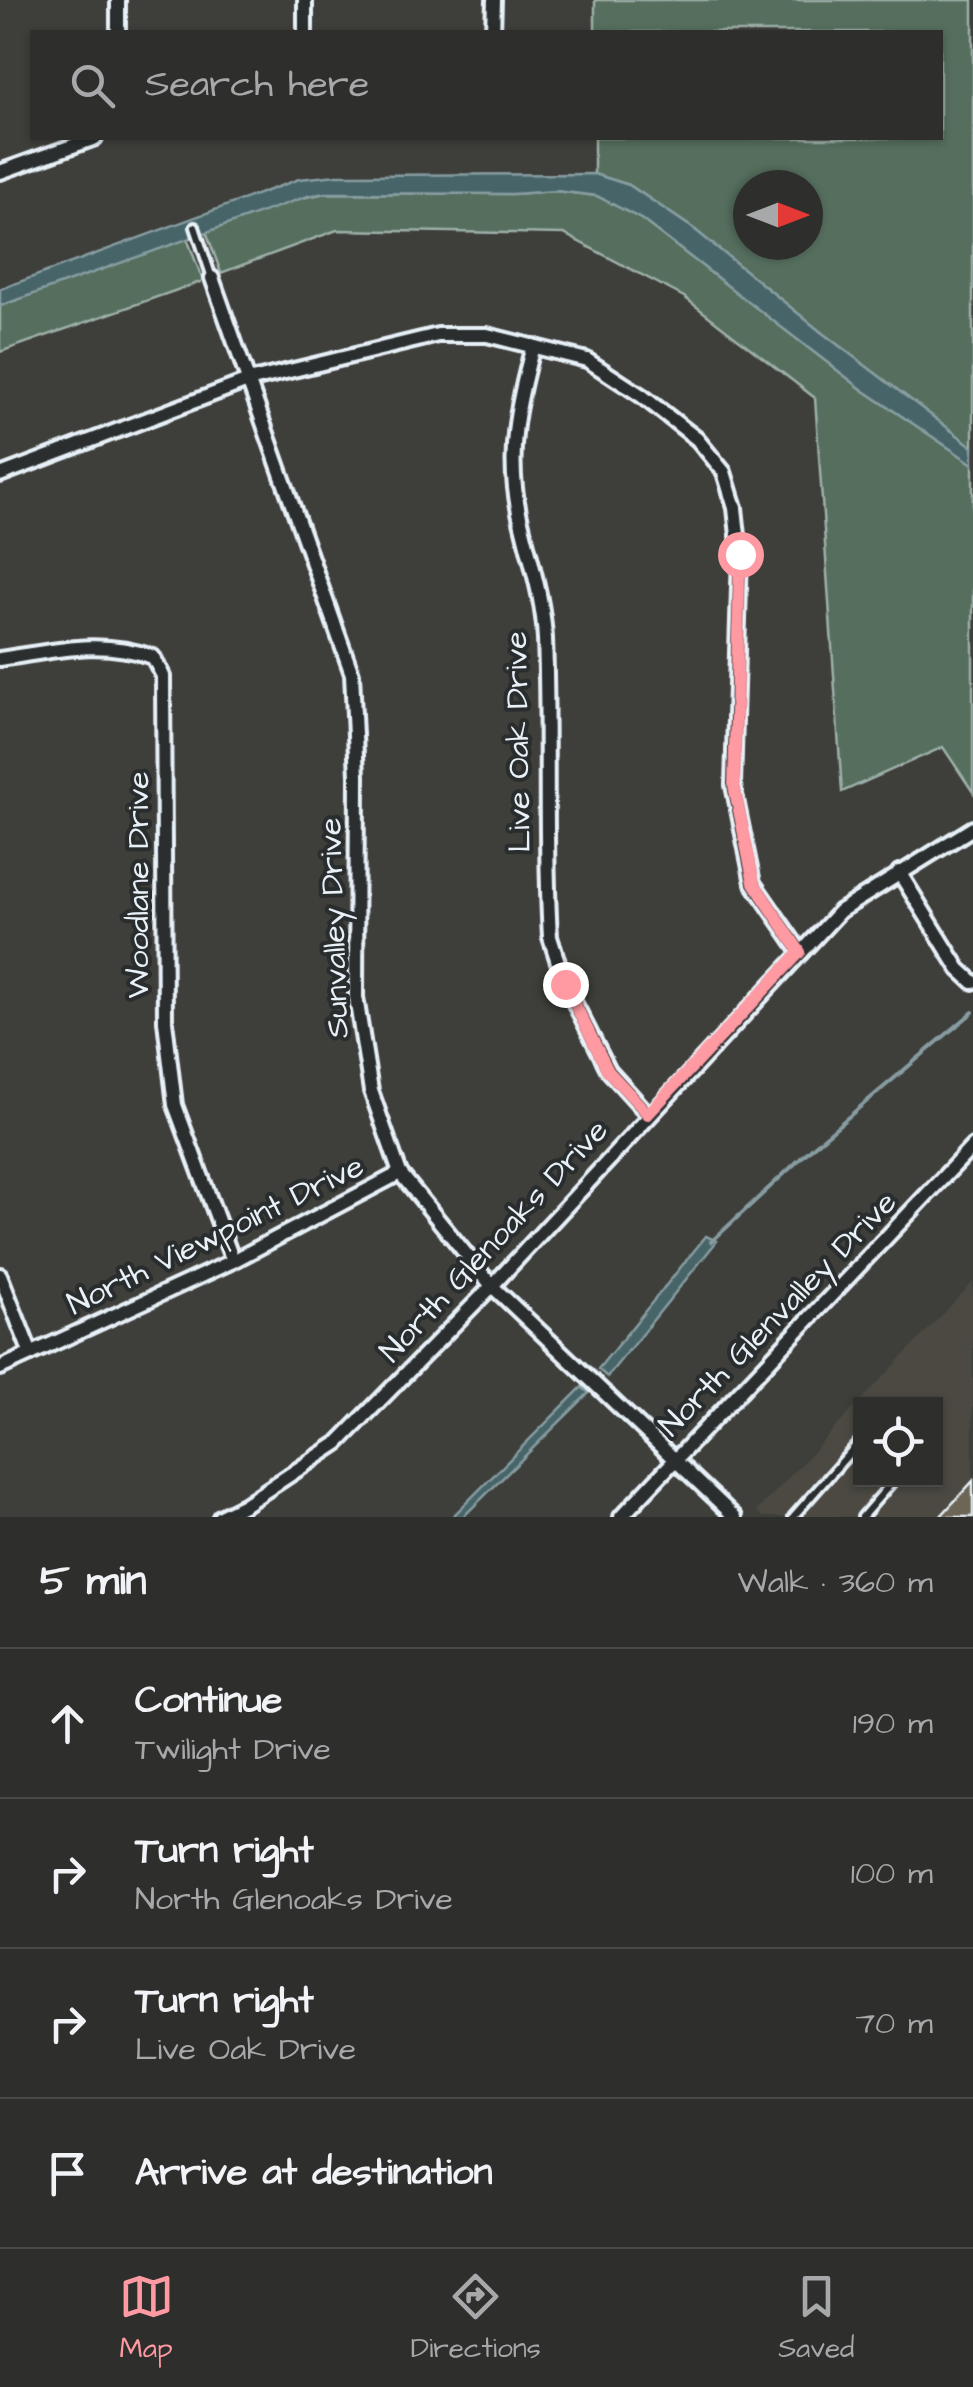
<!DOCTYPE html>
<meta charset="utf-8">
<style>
:root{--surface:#2e2e2c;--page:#363634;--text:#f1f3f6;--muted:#a7a8a9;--line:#494a48;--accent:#ff9aa2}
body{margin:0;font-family:"Architects Daughter",sans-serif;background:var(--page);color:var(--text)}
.controls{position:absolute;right:30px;bottom:30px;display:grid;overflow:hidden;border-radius:0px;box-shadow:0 2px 8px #0004}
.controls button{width:90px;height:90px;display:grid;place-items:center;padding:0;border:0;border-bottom:2px solid var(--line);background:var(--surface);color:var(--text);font:50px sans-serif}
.compass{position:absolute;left:733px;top:170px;width:90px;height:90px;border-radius:50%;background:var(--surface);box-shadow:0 2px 8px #0004;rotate:90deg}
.stop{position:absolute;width:30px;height:30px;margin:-22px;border:8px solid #ff9aa2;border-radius:50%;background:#fff}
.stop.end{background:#ff9aa2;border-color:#fff;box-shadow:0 2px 10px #0008}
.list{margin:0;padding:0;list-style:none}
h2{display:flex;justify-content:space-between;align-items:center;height:130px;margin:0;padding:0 40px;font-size:42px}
h2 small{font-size:32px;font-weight:400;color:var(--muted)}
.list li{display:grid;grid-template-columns:65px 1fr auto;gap:30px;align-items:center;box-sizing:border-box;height:150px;padding:0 40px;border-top:2px solid var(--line)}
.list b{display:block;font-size:38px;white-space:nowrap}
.list p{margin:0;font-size:32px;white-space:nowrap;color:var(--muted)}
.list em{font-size:32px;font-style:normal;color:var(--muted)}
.icon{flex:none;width:55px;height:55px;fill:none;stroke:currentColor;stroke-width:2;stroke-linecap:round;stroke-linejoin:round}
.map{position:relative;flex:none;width:973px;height:1517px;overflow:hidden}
.search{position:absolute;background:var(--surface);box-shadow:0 2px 8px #0004;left:30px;right:30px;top:30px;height:110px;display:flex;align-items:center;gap:25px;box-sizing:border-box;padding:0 35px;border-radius:0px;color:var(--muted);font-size:38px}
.sheet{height:730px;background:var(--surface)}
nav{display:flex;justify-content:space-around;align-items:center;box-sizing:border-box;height:140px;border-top:2px solid var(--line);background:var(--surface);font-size:28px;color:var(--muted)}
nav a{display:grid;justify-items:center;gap:5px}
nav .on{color:var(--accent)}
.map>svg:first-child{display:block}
.built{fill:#4c4a42;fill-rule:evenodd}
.green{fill:#546e5d;stroke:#9eb0aa;stroke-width:2.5;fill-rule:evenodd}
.water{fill:#476568;stroke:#879da2;stroke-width:2.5}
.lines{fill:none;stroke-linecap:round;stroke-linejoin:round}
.stream{stroke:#879da2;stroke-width:4}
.building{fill:#6d6555;stroke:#e8f1f8;stroke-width:2.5}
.service-casing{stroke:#e8f1f8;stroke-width:14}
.minor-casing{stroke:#e8f1f8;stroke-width:20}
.service{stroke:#2a2d2e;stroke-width:6}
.minor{stroke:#2a2d2e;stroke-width:12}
.route{stroke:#ff9aa2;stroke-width:12}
.labels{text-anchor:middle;stroke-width:8;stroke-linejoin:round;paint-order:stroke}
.street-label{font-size:32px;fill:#e8f1f8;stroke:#2a2d2e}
</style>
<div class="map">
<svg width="973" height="1517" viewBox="0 0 973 1517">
<rect width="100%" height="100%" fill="#3e3e3a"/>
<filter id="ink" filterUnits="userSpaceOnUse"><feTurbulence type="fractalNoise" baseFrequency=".01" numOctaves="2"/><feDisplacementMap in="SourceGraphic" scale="20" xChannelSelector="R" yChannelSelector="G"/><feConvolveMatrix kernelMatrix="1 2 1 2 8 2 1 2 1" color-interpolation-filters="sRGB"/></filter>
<g filter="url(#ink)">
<path class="built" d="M 973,1282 L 973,1517 L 763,1517 L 757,1511 ZM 860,1404 L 936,1404 L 936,1480 L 860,1480 Z"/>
<g class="green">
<path d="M 595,0 L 973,0 L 973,447 L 821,332 L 694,229 L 629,185 L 594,174 L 594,138 L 940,138 L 940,32 L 595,32 ZM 748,185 L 808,185 L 808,245 L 748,245 Z"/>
<path d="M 556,191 L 597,196 L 641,219 L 863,390 L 973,464 L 973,792 L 943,747 L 842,792 L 815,398 L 684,297 L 564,234 L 337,230 L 221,273 L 206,231 L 292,200 L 326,193 L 513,194 Z"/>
<path d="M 187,238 L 203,281 L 0,352 L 0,306 Z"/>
</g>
<g class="water">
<path d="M 594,174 L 629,185 L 694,229 L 821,332 L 973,447 L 973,464 L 863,390 L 641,219 L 597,196 L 556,191 L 513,194 L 326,193 L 308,196 L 0,306 L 0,289 L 299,179 L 337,175 Z"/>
<path d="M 706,1236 L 717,1241 L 607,1377 L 598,1369 Z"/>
<path d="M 582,1387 L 589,1393 L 463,1517 L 452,1517 Z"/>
</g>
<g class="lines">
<path class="stream" d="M 711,1242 L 815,1145 L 973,1012"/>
</g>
<path class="building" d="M 973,1481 L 973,1517 L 940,1517 Z"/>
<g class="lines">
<g class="service-casing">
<g id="service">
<path d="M 195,227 L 212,278"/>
<path d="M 793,1517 L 860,1441"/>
<path d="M 862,1517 L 894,1480"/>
</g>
</g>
<g class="minor-casing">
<g id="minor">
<path d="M 118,0 L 118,32"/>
<path d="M 305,0 L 305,32"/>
<path d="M 493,32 L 494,0"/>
<path d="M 0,172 L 95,138"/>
<path d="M 212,278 L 352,674 L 357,776 L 356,997 L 371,1091 L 400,1173 L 492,1286 L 735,1517"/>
<path d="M 533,346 C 518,402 506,454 519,512 C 528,554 543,595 545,639 C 549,738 544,838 550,937 L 565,984 L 609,1071 L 648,1114"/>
<path d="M 0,475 L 248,381 L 438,335 L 487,335 L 587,360 L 642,396 L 697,439 L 724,472 L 735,508 L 740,554 L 733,785 L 753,883 L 800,951"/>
<path d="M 0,659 C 55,651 99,638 153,657 L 163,676 L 165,1021 L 175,1105 L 233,1261"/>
<path d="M 899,872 L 959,969 L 973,982"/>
<path d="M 0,1275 L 31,1354"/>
<path d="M 0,1368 L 233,1261 L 400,1173"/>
<path d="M 220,1517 L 244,1505 L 338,1443 L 492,1286 L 840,911 L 973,828"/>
<path d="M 621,1517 L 973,1146"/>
</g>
</g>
<use href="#service" class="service"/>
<use href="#minor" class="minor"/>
</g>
</g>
<g class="lines" filter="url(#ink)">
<path class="route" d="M 565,984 L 608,1071 L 648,1114 L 800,952 L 754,883 L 734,786 L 740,554"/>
</g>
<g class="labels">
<g class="street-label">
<text transform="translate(517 742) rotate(-91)" y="11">Live Oak Drive</text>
<text transform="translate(137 885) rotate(-90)" y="11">Woodlane Drive</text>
<text transform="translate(333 928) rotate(-92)" y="11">Sunvalley Drive</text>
<text transform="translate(215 1234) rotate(-26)" y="11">North Viewpoint Drive</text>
<text transform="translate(493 1240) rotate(-47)" y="11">North Glenoaks Drive</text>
<text transform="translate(777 1313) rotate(-46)" y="11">North Glenvalley Drive</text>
</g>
</g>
</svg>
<div class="controls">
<button><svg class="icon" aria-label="locate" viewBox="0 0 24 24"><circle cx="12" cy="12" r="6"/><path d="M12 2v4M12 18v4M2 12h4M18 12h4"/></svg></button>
</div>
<svg class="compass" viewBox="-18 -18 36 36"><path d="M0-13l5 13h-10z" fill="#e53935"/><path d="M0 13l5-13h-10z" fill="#a7a8a9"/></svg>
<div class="stop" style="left:740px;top:554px"></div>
<div class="stop end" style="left:565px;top:984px"></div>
<div class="search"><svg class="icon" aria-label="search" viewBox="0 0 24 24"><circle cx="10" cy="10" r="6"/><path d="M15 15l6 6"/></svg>Search here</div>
</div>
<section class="sheet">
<h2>5 min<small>Walk · 360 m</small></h2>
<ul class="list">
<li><svg class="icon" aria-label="ahead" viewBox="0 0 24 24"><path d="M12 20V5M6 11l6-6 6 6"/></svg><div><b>Continue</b><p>Twilight Drive</p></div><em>190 m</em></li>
<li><svg class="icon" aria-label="right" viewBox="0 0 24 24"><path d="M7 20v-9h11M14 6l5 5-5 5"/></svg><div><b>Turn right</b><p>North Glenoaks Drive</p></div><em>100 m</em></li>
<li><svg class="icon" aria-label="right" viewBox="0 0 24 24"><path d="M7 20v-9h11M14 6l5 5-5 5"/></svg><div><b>Turn right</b><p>Live Oak Drive</p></div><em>70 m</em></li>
<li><svg class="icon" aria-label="arrive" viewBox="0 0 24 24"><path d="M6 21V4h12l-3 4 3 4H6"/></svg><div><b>Arrive at destination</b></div></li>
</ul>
</section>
<nav>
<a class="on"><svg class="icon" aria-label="map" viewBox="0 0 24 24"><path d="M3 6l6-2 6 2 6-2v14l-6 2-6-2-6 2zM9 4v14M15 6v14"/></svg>Map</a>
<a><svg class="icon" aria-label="directions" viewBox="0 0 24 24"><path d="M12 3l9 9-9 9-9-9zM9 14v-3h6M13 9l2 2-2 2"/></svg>Directions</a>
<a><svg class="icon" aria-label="saved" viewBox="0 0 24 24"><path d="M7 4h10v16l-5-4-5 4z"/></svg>Saved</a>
</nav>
